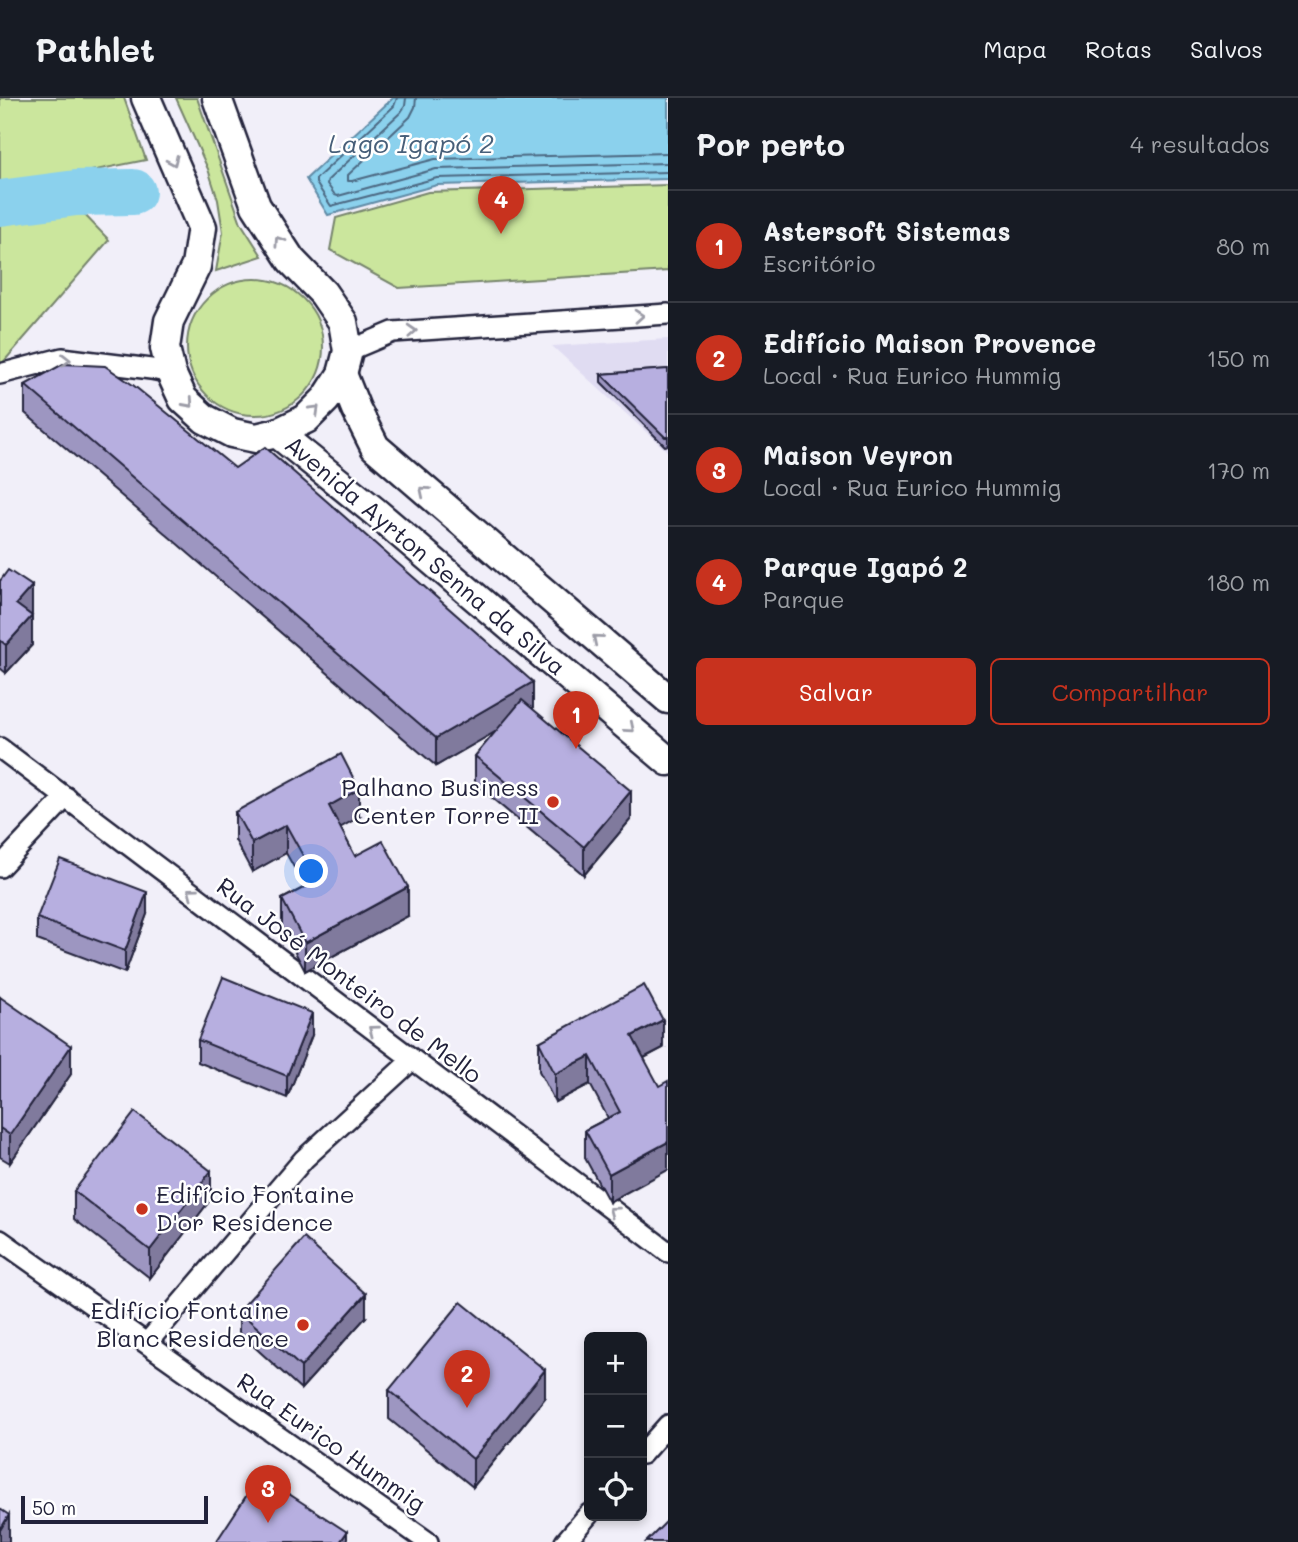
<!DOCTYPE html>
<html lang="pt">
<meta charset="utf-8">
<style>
:root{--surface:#171b24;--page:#20242c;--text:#f1f3f6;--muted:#9ea1a6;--line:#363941;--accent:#c8321e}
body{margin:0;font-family:Mali,sans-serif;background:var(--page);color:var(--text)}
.controls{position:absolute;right:21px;bottom:21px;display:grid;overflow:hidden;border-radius:10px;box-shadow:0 4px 10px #0003}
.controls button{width:63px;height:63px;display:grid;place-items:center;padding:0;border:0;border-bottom:2px solid var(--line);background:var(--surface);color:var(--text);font:35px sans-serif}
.scale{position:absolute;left:21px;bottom:18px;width:187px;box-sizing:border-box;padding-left:7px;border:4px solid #22223b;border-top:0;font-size:19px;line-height:24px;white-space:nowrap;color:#22223b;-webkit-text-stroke:5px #fff;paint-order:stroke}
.you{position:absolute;left:312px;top:774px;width:24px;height:24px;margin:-18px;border:5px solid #fff;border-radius:50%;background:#1a73e8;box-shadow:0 0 0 10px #1a73e833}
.badge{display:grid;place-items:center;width:46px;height:46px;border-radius:50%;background:var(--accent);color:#fff;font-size:23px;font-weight:700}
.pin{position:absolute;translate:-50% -58px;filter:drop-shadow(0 2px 4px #0008)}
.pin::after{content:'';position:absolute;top:37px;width:24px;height:21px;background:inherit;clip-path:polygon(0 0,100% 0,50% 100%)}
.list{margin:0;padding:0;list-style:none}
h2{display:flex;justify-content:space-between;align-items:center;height:91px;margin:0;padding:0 28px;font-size:30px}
h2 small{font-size:23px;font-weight:400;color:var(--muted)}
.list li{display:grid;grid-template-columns:46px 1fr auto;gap:21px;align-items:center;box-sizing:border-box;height:112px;padding:0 28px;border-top:2px solid var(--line)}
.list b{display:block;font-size:26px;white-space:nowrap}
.list p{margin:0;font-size:23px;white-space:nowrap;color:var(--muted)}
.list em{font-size:23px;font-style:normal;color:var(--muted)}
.actions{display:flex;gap:14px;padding:21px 28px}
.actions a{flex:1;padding:16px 0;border:2px solid var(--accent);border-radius:10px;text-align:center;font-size:24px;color:var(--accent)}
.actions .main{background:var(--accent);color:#fff}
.icon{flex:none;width:38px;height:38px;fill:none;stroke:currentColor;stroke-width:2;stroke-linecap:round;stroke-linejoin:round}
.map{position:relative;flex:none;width:668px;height:1444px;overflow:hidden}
header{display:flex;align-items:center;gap:42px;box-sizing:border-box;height:98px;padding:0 35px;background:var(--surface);border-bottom:2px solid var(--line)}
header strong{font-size:33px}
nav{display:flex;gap:38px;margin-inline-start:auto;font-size:24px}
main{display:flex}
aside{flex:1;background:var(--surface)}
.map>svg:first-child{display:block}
.built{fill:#e0dcf2}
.green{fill:#cbe69d;stroke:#76846c;stroke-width:2}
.water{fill:#8bd1ed;stroke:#618ba6;stroke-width:2}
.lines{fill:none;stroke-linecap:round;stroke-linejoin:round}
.shore{stroke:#4c6882;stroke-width:2}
.river{stroke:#8bd1ed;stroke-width:46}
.street-casing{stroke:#22223b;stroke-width:24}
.secondary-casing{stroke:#22223b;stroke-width:33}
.street{stroke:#fff;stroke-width:19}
.secondary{stroke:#fff;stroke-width:28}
.wall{fill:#9d96c1;stroke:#22223b;stroke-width:2}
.shaded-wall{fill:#807a9d;stroke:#22223b;stroke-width:2}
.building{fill:#b7afe0;stroke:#22223b;stroke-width:2}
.oneway{stroke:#9c9ca7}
.poi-dot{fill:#c8321e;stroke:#fff;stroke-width:2.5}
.labels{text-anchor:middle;stroke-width:5;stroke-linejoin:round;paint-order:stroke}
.street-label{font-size:24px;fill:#22223b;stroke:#fff}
.poi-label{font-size:24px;fill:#22223b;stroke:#fff;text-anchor:end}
.water-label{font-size:26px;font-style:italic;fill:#475f79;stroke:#fff}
</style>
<header>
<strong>Pathlet</strong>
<nav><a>Mapa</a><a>Rotas</a><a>Salvos</a></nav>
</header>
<main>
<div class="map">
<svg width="668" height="1444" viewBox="0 0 668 1444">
<rect width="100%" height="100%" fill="#f1eff9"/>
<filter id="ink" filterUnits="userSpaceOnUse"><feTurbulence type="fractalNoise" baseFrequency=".0143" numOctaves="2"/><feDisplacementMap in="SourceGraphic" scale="14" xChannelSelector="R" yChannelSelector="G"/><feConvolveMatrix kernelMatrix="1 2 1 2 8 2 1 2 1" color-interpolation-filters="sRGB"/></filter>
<g filter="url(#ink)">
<path class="built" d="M 668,241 L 668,354 L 552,248 Z"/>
<g class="green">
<path d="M 0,0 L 124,0 L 146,62 L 50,81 L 109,142 L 0,268 Z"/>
<path d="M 176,0 L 197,0 L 241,125 L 262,158 L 216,173 L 223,134 L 218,102 L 208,71 Z"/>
<path d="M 668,87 L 668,173 L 399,190 L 330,152 L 336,120 L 428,94 Z"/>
<circle cx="255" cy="249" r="68"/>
</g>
<path class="water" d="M 393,0 L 668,0 L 668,81 L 437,87 L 328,117 L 306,81 Z"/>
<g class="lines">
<g class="shore">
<path d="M 397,0 L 394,8 L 316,81 L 316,85 L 331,108 L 437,80 L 668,74"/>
<path d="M 406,0 L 405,8 L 401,14 L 328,82 L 327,86 L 335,97 L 338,98 L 436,71 L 668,65"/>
<path d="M 416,0 L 415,9 L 410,19 L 348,77 L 348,83 L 352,83 L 435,61 L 668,55"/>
</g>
<path class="river" d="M 0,105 L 76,95 L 133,94"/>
<g class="street-casing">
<g id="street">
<path d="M 348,253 L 393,234 L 668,216"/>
<path d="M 0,276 L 62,260 L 151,271 L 171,275"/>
<path d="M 0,650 L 668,1154"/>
<path d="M 0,769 L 66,699"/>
<path d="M 0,1142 L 428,1444"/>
<path d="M 147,1245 L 304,1061 L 412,962"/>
<path d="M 642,1356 L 668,1327"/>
<path d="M 565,1444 L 589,1416"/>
</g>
</g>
<g class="secondary-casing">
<g id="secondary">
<path d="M 146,0 L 202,129 L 196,168 L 169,223 L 165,250 L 171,275 L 183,301 L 205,321 L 232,335 L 256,340 L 277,335 L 306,321 L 326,301 L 342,276 L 348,253 L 343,224 L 323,195 L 291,162 L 256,108 L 217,0"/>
<path d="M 342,276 L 356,311 L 375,349 L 668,601"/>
<path d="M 277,335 L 374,413 L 668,663"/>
</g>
</g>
<use href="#street" class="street"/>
<use href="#secondary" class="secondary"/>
</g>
<g class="wall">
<path d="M 668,271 L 668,347 L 665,348 L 601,284 L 601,276 Z"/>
<path d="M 25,287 L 533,612 L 631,721 L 584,777 L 475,686 L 475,658 L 496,633 L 436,668 L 25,315 Z"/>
<path d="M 0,483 L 32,517 L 32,547 L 6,575 L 0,570 Z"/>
<path d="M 235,714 L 359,719 L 340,729 L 355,758 L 408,818 L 305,873 L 282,829 L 282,801 L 305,789 L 286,755 L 252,774 L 235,742 Z"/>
<path d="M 147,816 L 125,875 L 37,842 L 37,820 Z"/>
<path d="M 0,899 L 71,976 L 10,1065 L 0,1059 Z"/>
<path d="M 312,937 L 287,1000 L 198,964 L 198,942 Z"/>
<path d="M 539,944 L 663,950 L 644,960 L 609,1104 L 585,1060 L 585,1032 L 608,1020 L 590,986 L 555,1004 L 539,973 Z"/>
<path d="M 74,1093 L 211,1101 L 150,1180 L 74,1121 Z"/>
<path d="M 239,1213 L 366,1219 L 301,1291 L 239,1235 Z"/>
<path d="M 389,1292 L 545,1300 L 473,1389 L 389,1321 Z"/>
</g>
<g class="shaded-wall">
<path d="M 32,488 L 32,517 L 16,534 L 16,506 Z"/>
<path d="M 32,518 L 32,547 L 6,575 L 6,547 Z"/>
<path d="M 533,584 L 533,612 L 436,668 L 436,640 Z"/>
<path d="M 359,691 L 359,719 L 329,736 L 329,708 Z"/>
<path d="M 631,693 L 631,721 L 584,777 L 584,749 Z"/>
<path d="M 286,727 L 286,755 L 252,774 L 252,745 Z"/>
<path d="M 408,789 L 408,818 L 305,873 L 305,845 Z"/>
<path d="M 147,794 L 147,816 L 125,875 L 125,853 Z"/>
<path d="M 312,915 L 312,937 L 287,1000 L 287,978 Z"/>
<path d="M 663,922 L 663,950 L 632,966 L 632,938 Z"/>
<path d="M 71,948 L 71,976 L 10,1065 L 10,1037 Z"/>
<path d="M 590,958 L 590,986 L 555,1004 L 555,976 Z"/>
<path d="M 668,1044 L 668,1072 L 609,1104 L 609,1076 Z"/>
<path d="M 211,1073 L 211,1101 L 150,1180 L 150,1152 Z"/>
<path d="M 366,1196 L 366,1219 L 301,1291 L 301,1269 Z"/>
<path d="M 545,1272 L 545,1300 L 473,1389 L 473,1361 Z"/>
<path d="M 9,1417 L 9,1444 L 0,1444 L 0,1432 Z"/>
<path d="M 347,1434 L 347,1444 L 340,1444 Z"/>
</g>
<g class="building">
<path d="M 63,266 L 105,268 L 133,287 L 235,370 L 265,349 L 533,584 L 436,640 L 25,287 Z"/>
<path d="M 668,271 L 668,339 L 665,339 L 601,276 Z"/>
<path d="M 8,472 L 32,488 L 16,506 L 32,518 L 6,547 L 0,542 L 0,483 Z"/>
<path d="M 522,602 L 631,693 L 584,749 L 475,658 Z"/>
<path d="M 341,656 L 359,691 L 329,708 L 355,758 L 383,743 L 408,789 L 305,845 L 282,801 L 317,783 L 286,727 L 252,745 L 235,714 Z"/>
<path d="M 60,761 L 147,794 L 125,853 L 37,820 Z"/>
<path d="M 223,879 L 312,915 L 287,978 L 198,942 Z"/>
<path d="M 644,887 L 663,922 L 632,938 L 659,988 L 668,983 L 668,1044 L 609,1076 L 585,1032 L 620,1014 L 590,958 L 555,976 L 539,944 Z"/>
<path d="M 0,899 L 71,948 L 10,1037 L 0,1030 Z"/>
<path d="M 135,1014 L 211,1073 L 150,1152 L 74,1093 Z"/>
<path d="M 304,1140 L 366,1196 L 301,1269 L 239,1213 Z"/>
<path d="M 461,1204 L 545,1272 L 473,1361 L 389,1292 Z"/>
<path d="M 260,1377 L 347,1434 L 340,1444 L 216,1444 Z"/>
<path d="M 0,1411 L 9,1417 L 0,1432 Z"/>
<path d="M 668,1422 L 668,1444 L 646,1444 Z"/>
</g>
<defs><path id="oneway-chevron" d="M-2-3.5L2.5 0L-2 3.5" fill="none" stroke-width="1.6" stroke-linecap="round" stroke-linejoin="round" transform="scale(1.75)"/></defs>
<g class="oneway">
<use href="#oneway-chevron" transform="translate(173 63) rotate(66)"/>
<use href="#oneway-chevron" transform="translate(279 143) rotate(-124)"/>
<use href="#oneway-chevron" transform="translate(639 218) rotate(-4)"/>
<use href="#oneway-chevron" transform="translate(412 233) rotate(-3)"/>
<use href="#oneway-chevron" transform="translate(66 262)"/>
<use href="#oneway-chevron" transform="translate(189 305) rotate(48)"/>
<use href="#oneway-chevron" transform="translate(315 312) rotate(-44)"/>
<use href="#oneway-chevron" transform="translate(424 393) rotate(-140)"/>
<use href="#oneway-chevron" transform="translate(597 541) rotate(-140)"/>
<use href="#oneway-chevron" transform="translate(630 630) rotate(40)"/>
<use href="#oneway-chevron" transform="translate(192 794) rotate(-143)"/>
<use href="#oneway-chevron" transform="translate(373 932) rotate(-143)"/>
<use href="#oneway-chevron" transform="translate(613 1113) rotate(-143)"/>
</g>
</g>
<g class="poi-dot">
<circle cx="553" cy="704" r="7"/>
<circle cx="142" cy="1111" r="7"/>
<circle cx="303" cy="1227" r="7"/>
</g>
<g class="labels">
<g class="street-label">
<text transform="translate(425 458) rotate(40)" y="8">Avenida Ayrton Senna da Silva</text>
<text transform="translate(349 883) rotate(37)" y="8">Rua José Monteiro de Mello</text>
<text transform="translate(331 1345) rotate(35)" y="8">Rua Eurico Hummig</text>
</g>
<g class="poi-label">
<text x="539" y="698">Palhano Business<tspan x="539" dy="28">Center Torre II</tspan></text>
<text x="156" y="1105" text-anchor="start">Edifício Fontaine<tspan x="156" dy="28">D'or Residence</tspan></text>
<text x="289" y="1221">Edifício Fontaine<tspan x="289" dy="28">Blanc Residence</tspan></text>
</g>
<g class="water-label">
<text x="411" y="55">Lago Igapó 2</text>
</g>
</g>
</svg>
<div class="controls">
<button>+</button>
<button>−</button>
<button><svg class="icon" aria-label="locate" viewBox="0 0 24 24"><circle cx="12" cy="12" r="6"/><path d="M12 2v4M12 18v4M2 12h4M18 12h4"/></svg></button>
</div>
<div class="scale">50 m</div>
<div class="you"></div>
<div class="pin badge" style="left:576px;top:651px">1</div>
<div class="pin badge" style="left:467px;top:1310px">2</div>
<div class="pin badge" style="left:268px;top:1425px">3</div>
<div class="pin badge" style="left:501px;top:136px">4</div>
</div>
<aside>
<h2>Por perto<small>4 resultados</small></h2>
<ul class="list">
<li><span class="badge">1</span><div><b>Astersoft Sistemas</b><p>Escritório</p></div><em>80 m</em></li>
<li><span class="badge">2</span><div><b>Edifício Maison Provence</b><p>Local · Rua Eurico Hummig</p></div><em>150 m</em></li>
<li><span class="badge">3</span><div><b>Maison Veyron</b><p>Local · Rua Eurico Hummig</p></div><em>170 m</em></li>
<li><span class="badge">4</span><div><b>Parque Igapó 2</b><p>Parque</p></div><em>180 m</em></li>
</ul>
<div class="actions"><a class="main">Salvar</a><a>Compartilhar</a></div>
</aside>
</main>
